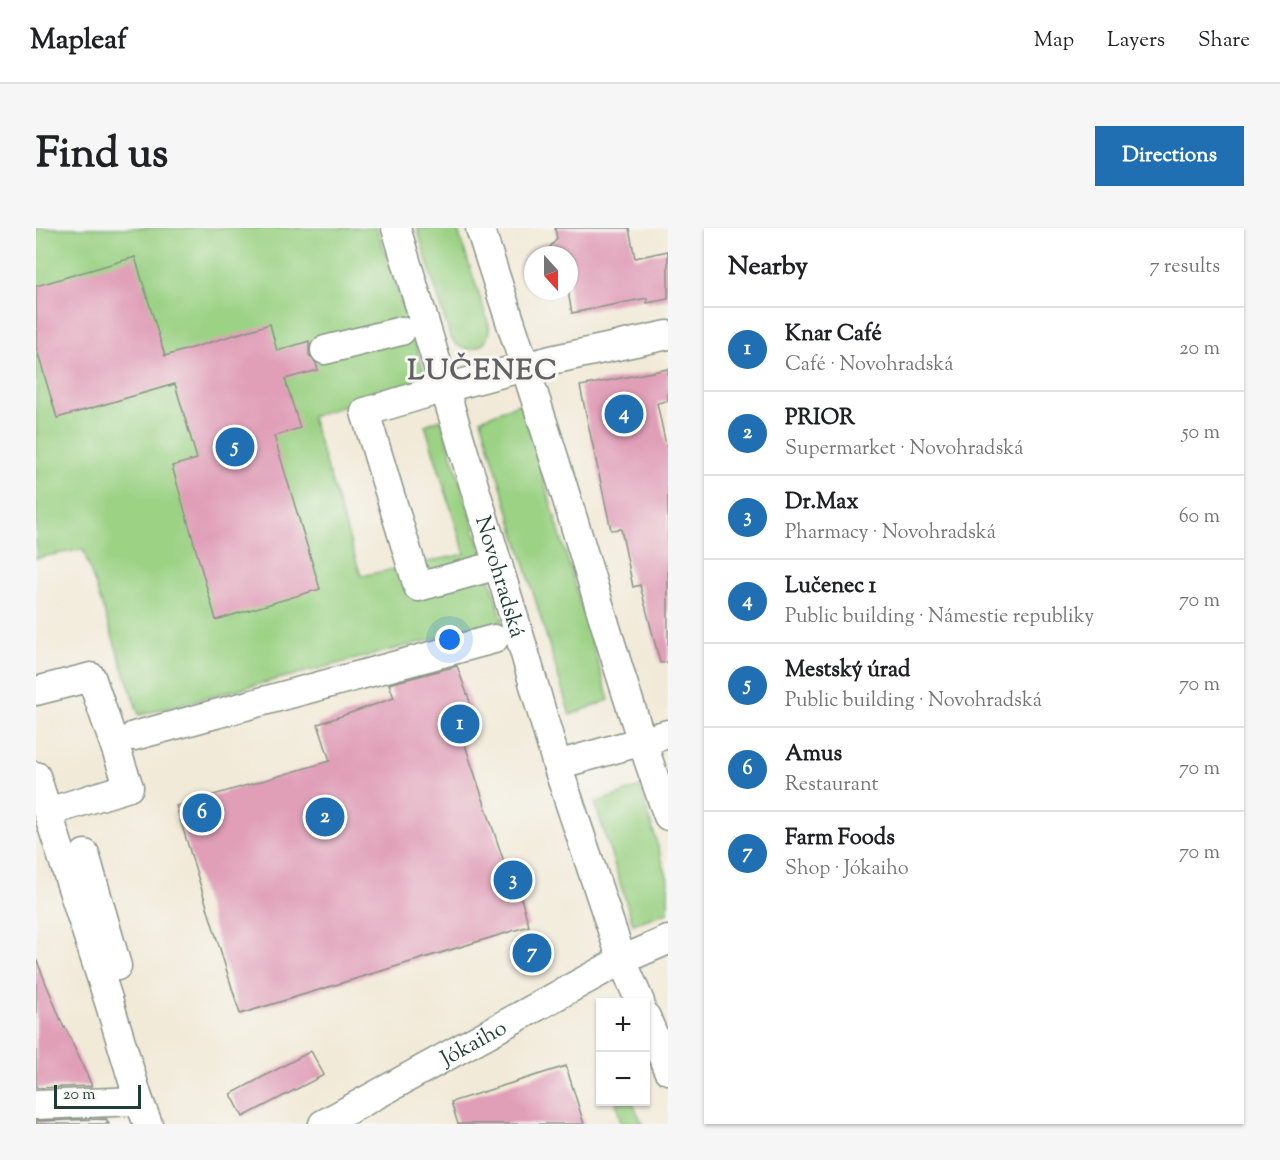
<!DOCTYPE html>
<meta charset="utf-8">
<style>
:root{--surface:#fff;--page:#f6f6f6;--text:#202124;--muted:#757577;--line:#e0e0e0;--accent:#1f6fb2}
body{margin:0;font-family:"Sorts Mill Goudy",serif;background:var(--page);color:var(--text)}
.controls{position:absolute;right:18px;bottom:18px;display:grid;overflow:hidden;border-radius:0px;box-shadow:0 2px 4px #0004}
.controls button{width:54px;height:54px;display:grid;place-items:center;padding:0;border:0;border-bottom:2px solid var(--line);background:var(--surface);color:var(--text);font:30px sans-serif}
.compass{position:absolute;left:488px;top:18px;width:54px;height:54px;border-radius:50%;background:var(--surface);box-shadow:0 2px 4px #0004;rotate:159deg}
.scale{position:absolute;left:18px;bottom:15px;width:87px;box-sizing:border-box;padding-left:6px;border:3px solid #1f3d34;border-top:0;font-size:16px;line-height:21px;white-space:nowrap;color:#1f3d34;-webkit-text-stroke:4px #f6f6f2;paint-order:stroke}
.you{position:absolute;left:414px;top:412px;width:21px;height:21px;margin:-15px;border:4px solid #fff;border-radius:50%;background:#1a73e8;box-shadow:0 0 0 9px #1a73e833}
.badge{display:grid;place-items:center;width:39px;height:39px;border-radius:50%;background:var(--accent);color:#fff;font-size:20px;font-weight:700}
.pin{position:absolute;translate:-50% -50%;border:3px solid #fff;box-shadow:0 2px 6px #0006}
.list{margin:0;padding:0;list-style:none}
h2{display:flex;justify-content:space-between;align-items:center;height:78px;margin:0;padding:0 24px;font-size:26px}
h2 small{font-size:20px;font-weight:400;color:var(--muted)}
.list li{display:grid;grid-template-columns:39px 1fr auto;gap:18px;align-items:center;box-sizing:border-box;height:84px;padding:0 24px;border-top:2px solid var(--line)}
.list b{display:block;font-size:22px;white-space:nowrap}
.list p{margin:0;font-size:20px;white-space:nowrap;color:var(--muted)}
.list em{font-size:20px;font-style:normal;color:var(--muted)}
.map{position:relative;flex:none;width:632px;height:896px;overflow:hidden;border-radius:0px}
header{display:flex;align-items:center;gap:36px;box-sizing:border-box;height:84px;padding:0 30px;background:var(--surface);border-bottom:2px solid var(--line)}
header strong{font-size:28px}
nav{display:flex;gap:33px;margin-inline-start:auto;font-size:21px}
.intro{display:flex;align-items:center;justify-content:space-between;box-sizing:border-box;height:144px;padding:0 36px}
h1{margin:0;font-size:42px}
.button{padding:15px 27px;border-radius:0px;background:var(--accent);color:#fff;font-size:21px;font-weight:700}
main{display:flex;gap:36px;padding:0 36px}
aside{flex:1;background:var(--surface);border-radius:0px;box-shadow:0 2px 4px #0004}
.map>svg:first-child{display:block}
.green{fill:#9bd284;stroke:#5d885c;stroke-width:1.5}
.building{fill:#e09eb7}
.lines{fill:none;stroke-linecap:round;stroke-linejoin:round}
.minor-casing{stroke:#889486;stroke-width:31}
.minor{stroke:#fff;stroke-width:28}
.labels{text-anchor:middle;stroke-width:6;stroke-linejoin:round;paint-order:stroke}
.street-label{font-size:22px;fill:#1f3d34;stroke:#f6f6f2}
.district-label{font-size:28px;font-weight:bold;letter-spacing:1.5px;fill:#635f62;stroke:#f6f6f2}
</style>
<header>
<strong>Mapleaf</strong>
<nav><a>Map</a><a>Layers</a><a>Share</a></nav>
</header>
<div class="intro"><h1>Find us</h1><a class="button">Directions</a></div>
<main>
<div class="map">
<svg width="632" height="896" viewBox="0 0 632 896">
<rect width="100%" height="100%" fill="#f6f6f2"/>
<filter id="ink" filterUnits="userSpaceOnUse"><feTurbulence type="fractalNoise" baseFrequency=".0167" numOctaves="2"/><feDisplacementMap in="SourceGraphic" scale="12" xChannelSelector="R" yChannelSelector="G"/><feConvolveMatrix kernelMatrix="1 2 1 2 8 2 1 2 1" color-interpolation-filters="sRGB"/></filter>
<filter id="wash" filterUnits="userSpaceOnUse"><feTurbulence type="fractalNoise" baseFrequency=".008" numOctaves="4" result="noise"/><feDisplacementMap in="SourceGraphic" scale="24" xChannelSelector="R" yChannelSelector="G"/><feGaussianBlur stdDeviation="1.35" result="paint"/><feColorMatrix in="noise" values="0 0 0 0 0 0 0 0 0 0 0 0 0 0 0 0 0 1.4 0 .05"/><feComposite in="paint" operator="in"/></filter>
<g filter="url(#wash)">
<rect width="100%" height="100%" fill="#f2ead8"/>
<g class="green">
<path d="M 0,0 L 341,0 L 390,149 L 275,189 L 325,348 L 429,326 L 389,197 L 405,191 L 467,393 L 103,487 L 47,321 L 0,330 Z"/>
<path d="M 381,0 L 421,0 L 453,97 C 453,100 453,105 452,107 C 449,121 430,125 420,116 C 418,114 416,111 414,108 Z"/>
<path d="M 485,175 L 573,472 L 534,487 L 445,191 Z"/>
<path d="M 604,559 L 632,652 L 632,684 L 597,696 L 559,575 Z"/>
<path d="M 580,874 L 596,874 L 607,896 L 585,896 Z"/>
</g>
<g id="blocks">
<g class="building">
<path d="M 519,0 L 593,0 L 599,30 L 632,23 L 632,71 L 611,75 L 611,70 L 536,85 L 533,69 L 533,27 L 507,27 L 521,11 Z"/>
<path d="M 99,29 L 129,128 L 234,96 L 241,123 L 273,113 L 273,127 L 280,135 L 282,142 L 249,151 L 264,200 L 238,208 L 284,361 L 180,392 L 136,238 L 161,231 L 139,156 L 21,190 L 0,119 L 0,58 Z"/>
<path d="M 632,141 L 632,173 L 621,175 L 632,226 L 632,434 L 624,435 L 604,357 L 597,359 L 585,301 L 575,302 L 544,158 Z"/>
<path d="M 421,438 L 440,491 L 422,496 L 476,658 L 481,656 L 493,698 L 204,786 L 140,578 L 294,533 L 282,496 L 358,470 L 353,456 Z"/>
<path d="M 1,733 L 28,800 L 29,799 L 56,858 L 0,860 L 0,734 Z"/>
<path d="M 275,823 L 288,847 L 207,889 L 195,866 Z"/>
<path d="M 530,838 L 548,896 L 422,896 L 415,874 Z"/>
<path d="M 70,891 L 73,896 L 0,896 L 0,893 Z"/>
</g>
</g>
</g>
<g filter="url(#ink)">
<use href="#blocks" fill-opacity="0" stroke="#889486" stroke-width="1.5"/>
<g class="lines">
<g class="minor-casing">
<g id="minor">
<path id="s1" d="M 360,0 L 489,426 L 521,537 L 586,732 L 604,774"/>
<path d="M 444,0 C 470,82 498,164 523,246 C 559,360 591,476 632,588"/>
<path d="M 289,122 L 365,103"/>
<path d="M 462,337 L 382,359 L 329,184 L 409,160 L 515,132 L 632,107"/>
<path d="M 0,463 L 55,449 L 93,559 L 12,584"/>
<path d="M 98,508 L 458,411"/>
<path d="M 521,537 L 632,506"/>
<path d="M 0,548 L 73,774 L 103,873 L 112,896"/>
<path d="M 49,626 L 81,738"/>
<path d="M 610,789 L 632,842"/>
<path d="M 0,877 L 103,873"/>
<path id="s2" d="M 287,896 L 586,732 L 632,712"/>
</g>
</g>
<use href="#minor" class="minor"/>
</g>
</g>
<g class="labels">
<g class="street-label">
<text dy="8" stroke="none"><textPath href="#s1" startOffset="364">Novohradská</textPath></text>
<text dy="8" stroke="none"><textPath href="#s2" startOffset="171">Jókaiho</textPath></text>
</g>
<g class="district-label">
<text x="447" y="151">LUČENEC</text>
</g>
</g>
</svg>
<div class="controls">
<button>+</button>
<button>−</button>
</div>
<svg class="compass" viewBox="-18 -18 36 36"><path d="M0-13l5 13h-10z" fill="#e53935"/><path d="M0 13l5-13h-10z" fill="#757577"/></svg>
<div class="scale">20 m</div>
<div class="you"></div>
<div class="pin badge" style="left:424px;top:496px">1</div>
<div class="pin badge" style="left:289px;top:589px">2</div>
<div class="pin badge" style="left:477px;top:652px">3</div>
<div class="pin badge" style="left:588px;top:186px">4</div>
<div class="pin badge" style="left:199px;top:219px">5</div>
<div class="pin badge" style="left:166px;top:585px">6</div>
<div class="pin badge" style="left:496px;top:725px">7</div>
</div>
<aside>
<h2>Nearby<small>7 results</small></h2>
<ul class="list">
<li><span class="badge">1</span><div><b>Knar Café</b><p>Café · Novohradská</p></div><em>20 m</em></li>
<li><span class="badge">2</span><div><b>PRIOR</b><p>Supermarket · Novohradská</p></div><em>50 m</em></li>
<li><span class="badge">3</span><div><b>Dr.Max</b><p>Pharmacy · Novohradská</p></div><em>60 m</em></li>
<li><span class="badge">4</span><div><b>Lučenec 1</b><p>Public building · Námestie republiky</p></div><em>70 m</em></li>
<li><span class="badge">5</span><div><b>Mestský úrad</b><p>Public building · Novohradská</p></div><em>70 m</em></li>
<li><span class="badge">6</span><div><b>Amus</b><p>Restaurant</p></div><em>70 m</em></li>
<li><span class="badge">7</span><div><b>Farm Foods</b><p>Shop · Jókaiho</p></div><em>70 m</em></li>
</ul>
</aside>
</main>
